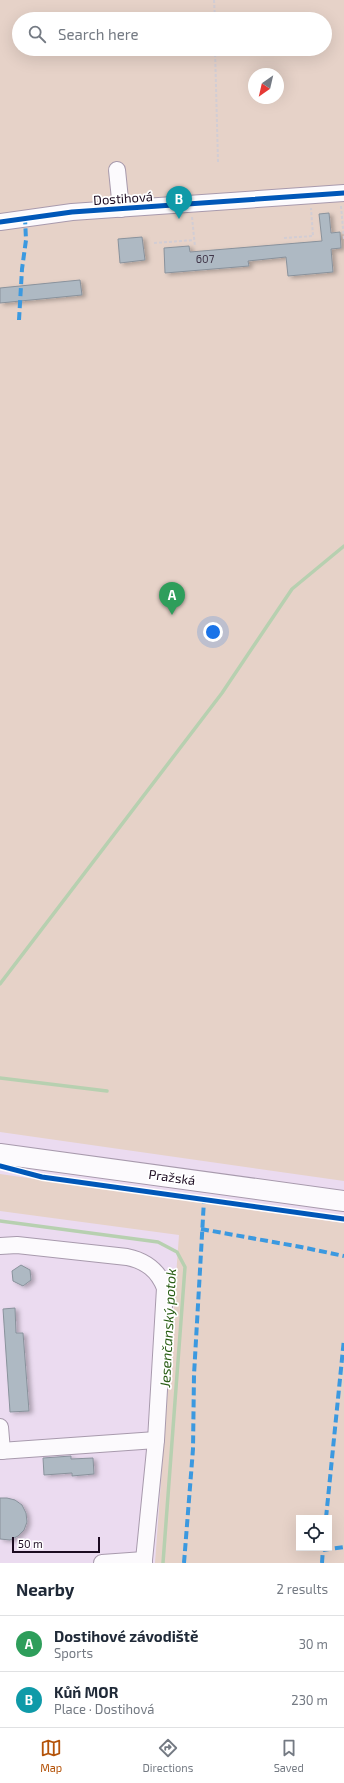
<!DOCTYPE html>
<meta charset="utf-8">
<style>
:root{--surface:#fff;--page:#f2f2f3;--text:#1f2937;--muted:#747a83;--line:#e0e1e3;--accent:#b45309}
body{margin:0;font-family:"Exo 2",sans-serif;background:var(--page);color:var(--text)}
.controls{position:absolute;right:12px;bottom:12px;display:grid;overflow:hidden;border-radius:0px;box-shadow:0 4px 16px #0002}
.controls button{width:36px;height:36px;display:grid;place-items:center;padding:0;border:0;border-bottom:1px solid var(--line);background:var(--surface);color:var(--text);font:20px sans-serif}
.compass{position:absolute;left:248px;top:68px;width:36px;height:36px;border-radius:50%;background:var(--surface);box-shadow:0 4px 16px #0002;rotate:214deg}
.scale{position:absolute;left:12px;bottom:10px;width:88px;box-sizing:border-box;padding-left:4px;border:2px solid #1b0a20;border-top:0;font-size:11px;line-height:14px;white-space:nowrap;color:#1b0a20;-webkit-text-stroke:3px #fff;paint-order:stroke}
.you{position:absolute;left:213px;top:632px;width:14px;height:14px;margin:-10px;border:3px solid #fff;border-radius:50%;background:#1a73e8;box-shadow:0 0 0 6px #1a73e833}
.badge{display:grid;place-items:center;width:26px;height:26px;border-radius:50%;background:var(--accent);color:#fff;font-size:13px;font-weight:700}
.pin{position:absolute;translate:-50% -33px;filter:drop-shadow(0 1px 2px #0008)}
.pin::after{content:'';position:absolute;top:21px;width:14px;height:12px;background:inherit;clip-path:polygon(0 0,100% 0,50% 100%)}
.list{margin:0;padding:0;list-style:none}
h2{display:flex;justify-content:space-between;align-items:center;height:52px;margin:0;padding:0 16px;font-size:17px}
h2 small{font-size:13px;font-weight:400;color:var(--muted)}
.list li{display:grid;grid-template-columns:26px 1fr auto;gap:12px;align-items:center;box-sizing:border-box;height:56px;padding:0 16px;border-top:1px solid var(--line)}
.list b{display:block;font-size:15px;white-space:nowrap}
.list p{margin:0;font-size:13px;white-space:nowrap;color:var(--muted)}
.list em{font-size:13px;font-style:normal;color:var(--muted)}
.icon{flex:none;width:22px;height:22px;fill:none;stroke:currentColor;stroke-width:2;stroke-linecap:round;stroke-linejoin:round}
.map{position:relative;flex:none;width:344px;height:1563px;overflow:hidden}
.search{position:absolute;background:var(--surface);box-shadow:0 4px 16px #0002;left:12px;right:12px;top:12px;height:44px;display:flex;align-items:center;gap:10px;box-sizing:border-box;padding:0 14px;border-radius:22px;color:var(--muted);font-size:15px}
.sheet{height:164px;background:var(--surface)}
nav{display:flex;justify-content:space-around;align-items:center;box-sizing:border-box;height:56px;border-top:1px solid var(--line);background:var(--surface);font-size:11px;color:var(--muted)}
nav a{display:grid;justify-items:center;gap:2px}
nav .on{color:var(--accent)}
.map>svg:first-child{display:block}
.green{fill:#e6d2c8;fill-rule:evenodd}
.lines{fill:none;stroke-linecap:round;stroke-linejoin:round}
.stream{stroke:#b7d0b0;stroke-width:3.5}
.building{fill:#aeb9c3;stroke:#89929c;filter:url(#shadow)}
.minor-casing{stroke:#a89aad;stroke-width:18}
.major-casing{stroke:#a89aad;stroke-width:22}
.path{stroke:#d2cdd4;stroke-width:2;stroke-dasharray:3 2;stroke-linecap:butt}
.minor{stroke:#fcfafd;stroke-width:16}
.major{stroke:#fcfafd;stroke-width:20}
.quiet{stroke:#3b99e0;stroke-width:4;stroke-dasharray:8 4;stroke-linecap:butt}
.cycleway-casing{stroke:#fff;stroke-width:8}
.cycleway{stroke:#0057b8;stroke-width:5}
.labels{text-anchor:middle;stroke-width:3.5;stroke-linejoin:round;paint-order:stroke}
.number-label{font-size:11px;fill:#403649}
.street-label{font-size:13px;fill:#1b0a20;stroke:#fff}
.water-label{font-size:14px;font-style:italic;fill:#295d15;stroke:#fff}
</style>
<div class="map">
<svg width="344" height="1563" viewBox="0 0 344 1563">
<defs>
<filter id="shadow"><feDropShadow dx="3.5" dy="2" stdDeviation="2" flood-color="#0004"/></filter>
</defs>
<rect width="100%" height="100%" fill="#ebdbf0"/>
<g class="green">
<path d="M 0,0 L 344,0 L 344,1181 L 0,1132 ZM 19,19 L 325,19 L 325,49 L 19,49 ZM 254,74 L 278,74 L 278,98 L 254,98 Z"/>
<path d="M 0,1174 L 344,1223 L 344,1563 L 155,1563 L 179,1235 L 0,1211 ZM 299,1518 L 329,1518 L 329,1548 L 299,1548 Z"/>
</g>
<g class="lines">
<g class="stream">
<path d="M 0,984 L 222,693 L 292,589 L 344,546"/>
<path d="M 0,1078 L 107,1091"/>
<path d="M 0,1221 L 158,1242 L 177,1252 L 185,1267 L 163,1563"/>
</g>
</g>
<g class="building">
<path d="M 329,213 L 331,233 L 340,232 L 341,248 L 331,249 L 333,272 L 288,276 L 286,257 L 248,261 L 249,266 L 165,273 L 164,248 L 189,246 L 190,252 L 322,241 L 319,214 Z"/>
<path d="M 142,237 L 145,260 L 120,263 L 118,239 Z"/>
<path d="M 80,280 L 82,295 L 0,303 L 0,288 Z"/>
<path d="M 21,1265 L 30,1270 L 31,1280 L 23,1286 L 13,1281 L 12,1271 Z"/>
<path d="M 15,1308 L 16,1333 L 23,1333 L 29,1411 L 10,1412 L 3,1309 Z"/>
<path d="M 71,1456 L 71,1459 L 93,1458 L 94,1474 L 72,1476 L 72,1473 L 44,1475 L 43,1458 Z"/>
<path d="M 0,1498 L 7,1498 L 15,1500 L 22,1505 L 26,1513 L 27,1522 L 24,1530 L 18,1536 L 10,1540 L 0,1539 Z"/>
</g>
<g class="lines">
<g class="minor-casing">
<g id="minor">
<path d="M 117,170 L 121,209"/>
<path d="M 0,222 L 72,212 L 344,193"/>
<path d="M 0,1246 L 17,1245 L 127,1257 C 146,1261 158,1270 165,1288 L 156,1440 L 144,1560"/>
<path d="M 0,1427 L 2,1451"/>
<path d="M 0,1451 L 156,1440"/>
<path d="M 102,1563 L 144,1560 L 144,1563"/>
</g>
</g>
<g class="major-casing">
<path id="major" d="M 0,1154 L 344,1201"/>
</g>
<g class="path">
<path d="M 214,0 L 215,19"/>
<path d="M 215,49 L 218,162"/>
<path d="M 341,206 L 344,240"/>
<path d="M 192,217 L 195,247"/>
<path d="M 284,238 L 313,236 L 311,208"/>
<path d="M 154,243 L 194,240"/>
</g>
<use href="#minor" class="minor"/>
<use href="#major" class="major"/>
<g class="quiet">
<path d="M 19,320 L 22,269 L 26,240 L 25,218"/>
<path d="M 201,1229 L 301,1247 L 344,1256"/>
<path d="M 326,1518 L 344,1339"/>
<path d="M 323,1550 L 344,1547"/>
<path d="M 184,1563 L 193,1449 L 194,1375 L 204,1200"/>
<path d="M 322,1563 L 323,1548"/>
</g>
<g class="cycleway-casing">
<g id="cycleway">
<path d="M 0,222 L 72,212 L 344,193"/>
<path d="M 0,1166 L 42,1177 L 344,1219"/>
</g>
</g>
<use href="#cycleway" class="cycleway"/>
</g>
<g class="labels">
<g class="number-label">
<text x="205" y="263">607</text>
</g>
<g class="street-label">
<text transform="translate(123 198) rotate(-4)" y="5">Dostihová</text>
<text transform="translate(172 1177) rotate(8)" y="5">Pražská</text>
</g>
<g class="water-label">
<text transform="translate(168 1328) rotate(-87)" y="5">Jesenčanský potok</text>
</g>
</g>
</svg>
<div class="controls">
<button><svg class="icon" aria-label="locate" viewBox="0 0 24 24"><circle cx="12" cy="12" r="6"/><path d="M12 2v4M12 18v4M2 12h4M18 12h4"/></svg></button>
</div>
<svg class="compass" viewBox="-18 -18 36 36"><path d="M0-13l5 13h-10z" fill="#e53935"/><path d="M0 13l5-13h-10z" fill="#747a83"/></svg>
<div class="scale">50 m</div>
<div class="you"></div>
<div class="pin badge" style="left:172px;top:615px;background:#2e9e5b">A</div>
<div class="pin badge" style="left:179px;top:219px;background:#0f9aa8">B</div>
<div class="search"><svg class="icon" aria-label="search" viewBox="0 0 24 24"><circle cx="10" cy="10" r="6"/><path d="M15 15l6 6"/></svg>Search here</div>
</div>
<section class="sheet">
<h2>Nearby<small>2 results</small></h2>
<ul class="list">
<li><span class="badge" style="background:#2e9e5b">A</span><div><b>Dostihové závodiště</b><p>Sports</p></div><em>30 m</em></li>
<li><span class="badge" style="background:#0f9aa8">B</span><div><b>Kůň MOR</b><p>Place · Dostihová</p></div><em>230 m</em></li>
</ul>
</section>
<nav>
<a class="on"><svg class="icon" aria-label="map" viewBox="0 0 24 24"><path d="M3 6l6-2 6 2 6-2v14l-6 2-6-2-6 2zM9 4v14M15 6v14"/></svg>Map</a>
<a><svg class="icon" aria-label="directions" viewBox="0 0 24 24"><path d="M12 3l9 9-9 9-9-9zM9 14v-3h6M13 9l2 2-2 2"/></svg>Directions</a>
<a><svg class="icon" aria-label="saved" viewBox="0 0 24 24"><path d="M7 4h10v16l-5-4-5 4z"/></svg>Saved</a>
</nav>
